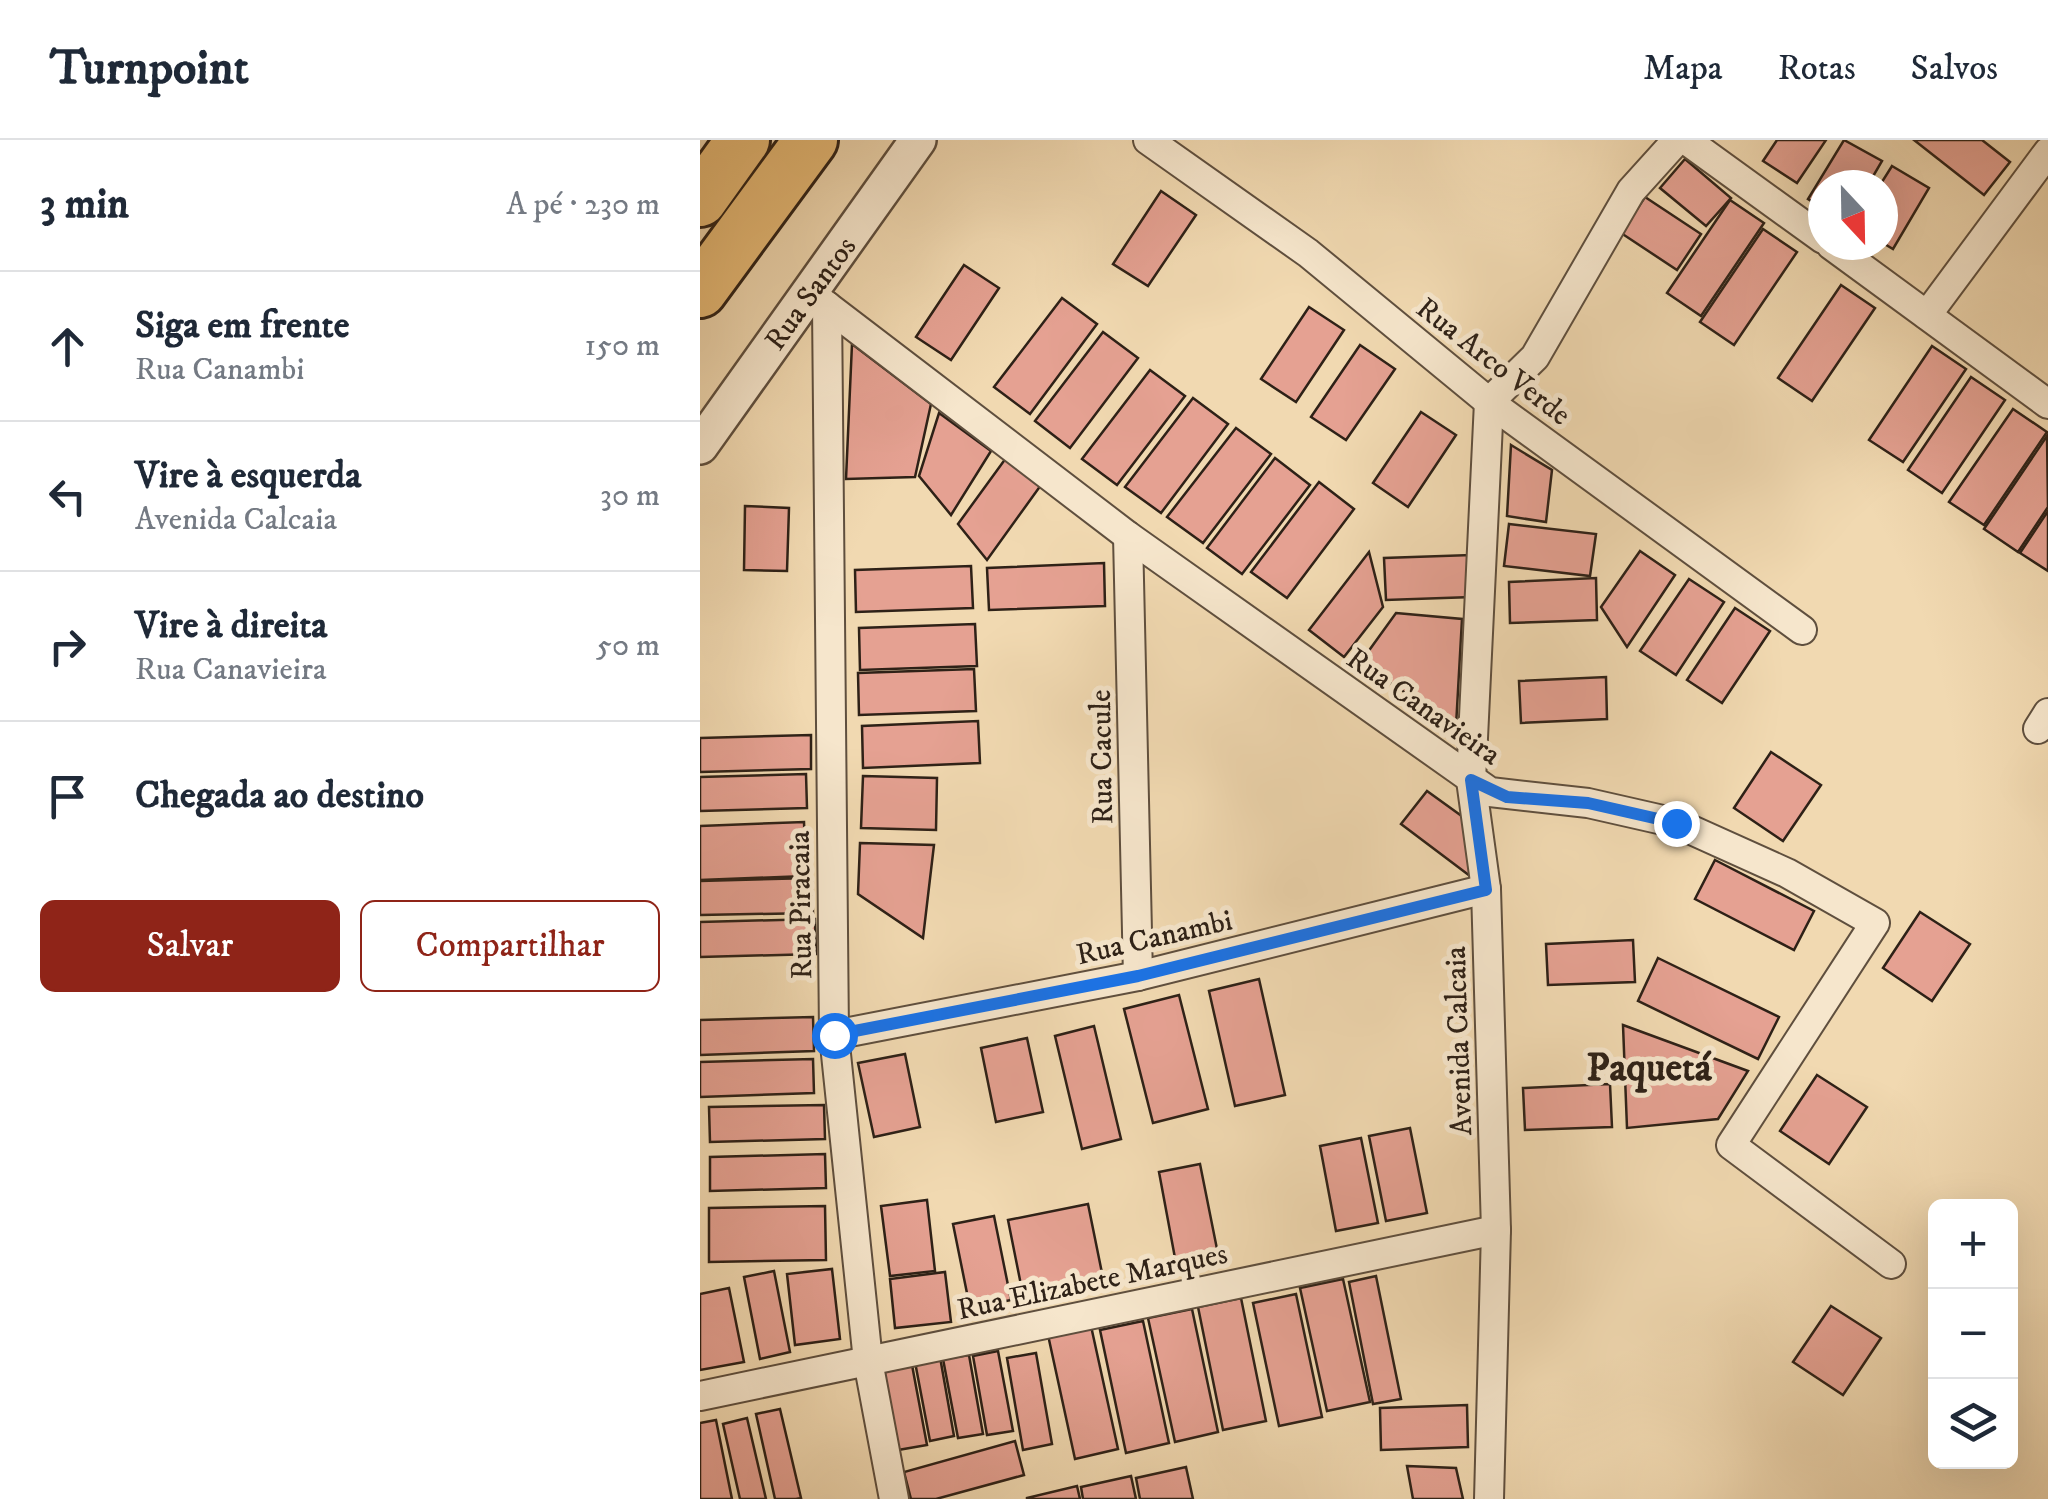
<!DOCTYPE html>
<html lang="pt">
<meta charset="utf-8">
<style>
:root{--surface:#fff;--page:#f2f2f3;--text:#1f2937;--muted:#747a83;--line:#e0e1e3;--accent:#8f2418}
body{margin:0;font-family:"IM FELL DW Pica",serif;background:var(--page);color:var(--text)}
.controls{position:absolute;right:30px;bottom:30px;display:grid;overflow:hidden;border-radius:15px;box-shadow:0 10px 40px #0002}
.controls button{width:90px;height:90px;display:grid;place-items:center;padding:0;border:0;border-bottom:2px solid var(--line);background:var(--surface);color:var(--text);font:50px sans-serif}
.compass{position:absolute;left:1108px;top:30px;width:90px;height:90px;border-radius:50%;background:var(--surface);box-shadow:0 10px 40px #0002;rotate:158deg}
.stop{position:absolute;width:30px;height:30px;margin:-22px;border:8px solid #1a73e8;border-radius:50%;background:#fff}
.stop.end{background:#1a73e8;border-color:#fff;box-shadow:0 2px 10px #0008}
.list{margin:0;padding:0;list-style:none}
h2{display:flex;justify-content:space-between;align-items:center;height:130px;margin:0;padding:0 40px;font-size:42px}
h2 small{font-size:32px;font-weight:400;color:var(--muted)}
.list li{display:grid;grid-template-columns:65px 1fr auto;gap:30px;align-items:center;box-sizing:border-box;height:150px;padding:0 40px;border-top:2px solid var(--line)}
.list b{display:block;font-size:38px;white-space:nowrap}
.list p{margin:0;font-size:32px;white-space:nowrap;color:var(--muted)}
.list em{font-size:32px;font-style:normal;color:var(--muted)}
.actions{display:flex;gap:20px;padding:30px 40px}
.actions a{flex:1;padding:22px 0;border:2px solid var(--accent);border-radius:15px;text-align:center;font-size:35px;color:var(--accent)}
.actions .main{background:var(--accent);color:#fff}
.icon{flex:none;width:55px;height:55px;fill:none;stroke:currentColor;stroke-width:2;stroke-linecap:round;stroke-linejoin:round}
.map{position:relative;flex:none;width:1348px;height:1359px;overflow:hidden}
header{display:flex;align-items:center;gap:60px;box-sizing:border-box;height:140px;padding:0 50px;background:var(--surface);border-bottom:2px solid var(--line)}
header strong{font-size:48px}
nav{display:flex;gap:55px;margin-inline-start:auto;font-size:35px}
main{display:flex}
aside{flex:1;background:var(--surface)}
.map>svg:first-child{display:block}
.building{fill:#e5a192;stroke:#2e2117;stroke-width:2.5}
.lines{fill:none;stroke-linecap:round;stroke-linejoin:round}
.minor-casing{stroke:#5f4f3e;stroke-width:32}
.tertiary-casing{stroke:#5f4f3e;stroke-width:40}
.motorway-casing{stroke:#2e2117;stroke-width:58}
.minor{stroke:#f6e6cc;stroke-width:28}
.tertiary{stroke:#f6e6cc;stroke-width:35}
.motorway{stroke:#e8bc78;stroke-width:52}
.route{stroke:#1a73e8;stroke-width:12}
.labels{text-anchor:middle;stroke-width:10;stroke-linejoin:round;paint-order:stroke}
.street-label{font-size:30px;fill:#2e2117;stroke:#f6e6cc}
.district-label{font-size:40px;font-weight:bold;fill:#2e2117;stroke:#f6e6cc}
</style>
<header>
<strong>Turnpoint</strong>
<nav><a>Mapa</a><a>Rotas</a><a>Salvos</a></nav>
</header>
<main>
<aside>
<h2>3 min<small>A pé · 230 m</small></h2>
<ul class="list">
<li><svg class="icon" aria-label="ahead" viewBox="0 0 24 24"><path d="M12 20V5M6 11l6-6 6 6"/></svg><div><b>Siga em frente</b><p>Rua Canambi</p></div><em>150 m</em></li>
<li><svg class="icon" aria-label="left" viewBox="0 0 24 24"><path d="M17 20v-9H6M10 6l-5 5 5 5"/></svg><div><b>Vire à esquerda</b><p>Avenida Calcaia</p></div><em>30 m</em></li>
<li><svg class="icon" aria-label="right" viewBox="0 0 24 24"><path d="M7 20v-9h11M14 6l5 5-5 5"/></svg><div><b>Vire à direita</b><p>Rua Canavieira</p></div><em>50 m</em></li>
<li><svg class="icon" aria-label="arrive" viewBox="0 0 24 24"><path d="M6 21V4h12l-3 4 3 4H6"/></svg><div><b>Chegada ao destino</b></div></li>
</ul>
<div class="actions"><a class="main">Salvar</a><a>Compartilhar</a></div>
</aside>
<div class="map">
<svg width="1348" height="1359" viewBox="0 0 1348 1359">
<rect width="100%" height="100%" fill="#f1d9b1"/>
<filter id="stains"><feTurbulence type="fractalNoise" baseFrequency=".002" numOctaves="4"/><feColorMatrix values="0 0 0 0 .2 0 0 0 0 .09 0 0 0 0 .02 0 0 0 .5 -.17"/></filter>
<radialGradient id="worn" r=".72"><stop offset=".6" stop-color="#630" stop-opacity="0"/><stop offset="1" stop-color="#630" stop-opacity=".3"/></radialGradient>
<g class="building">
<path d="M 1077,0 L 1126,0 L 1097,43 L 1063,21 Z"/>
<path d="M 1144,0 L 1182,21 L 1168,45 L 1123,45 L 1123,68 L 1108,59 Z"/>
<path d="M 1214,0 L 1282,0 L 1310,22 L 1284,55 Z"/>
<path d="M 985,19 L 1031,58 L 1006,86 L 960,48 Z"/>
<path d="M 1192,26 L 1229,48 L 1193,109 L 1183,103 L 1180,45 Z"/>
<path d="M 461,51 L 496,75 L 448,146 L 413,124 Z"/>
<path d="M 945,57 L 1001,94 L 977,130 L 921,93 Z"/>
<path d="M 1030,60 L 1064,83 L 1001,176 L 967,153 Z"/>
<path d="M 1063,89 L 1097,112 L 1034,205 L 1000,182 Z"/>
<path d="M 264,125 L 299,148 L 251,220 L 216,197 Z"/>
<path d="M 1141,145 L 1175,168 L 1112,261 L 1078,238 Z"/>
<path d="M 362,158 L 397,184 L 330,274 L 294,247 Z"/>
<path d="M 609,167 L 644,190 L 596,262 L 561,239 Z"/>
<path d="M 403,192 L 438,218 L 370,308 L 335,281 Z"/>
<path d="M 152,204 L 231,264 L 215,337 L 146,339 Z"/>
<path d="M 660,205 L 695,229 L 646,300 L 611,277 Z"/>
<path d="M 1232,206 L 1266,229 L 1203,322 L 1169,300 Z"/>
<path d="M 450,230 L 485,256 L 417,345 L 382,319 Z"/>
<path d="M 1271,237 L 1305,260 L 1242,353 L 1208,330 Z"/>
<path d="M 493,258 L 528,284 L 461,373 L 425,347 Z"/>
<path d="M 1313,269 L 1347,292 L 1284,385 L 1249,362 Z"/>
<path d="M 721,272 L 756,295 L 708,367 L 673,343 Z"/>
<path d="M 239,273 L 291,311 L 251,375 L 219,336 Z"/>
<path d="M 536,288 L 571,314 L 503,403 L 467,377 Z"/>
<path d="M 1347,296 L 1348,367 L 1318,412 L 1284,389 Z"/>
<path d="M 811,305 L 852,330 L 846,382 L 807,376 Z"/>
<path d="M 306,318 L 341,345 L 287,420 L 258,384 Z"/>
<path d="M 575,318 L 610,345 L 542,434 L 507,408 Z"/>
<path d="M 619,342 L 654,369 L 587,458 L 551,432 Z"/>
<path d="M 45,366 L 89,368 L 87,431 L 44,430 Z"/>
<path d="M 1348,371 L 1348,431 L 1320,413 Z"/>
<path d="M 809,384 L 896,394 L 890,436 L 804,426 Z"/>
<path d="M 940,411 L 975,435 L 927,507 L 901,467 Z"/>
<path d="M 669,412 L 683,467 L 644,517 L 609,490 Z"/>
<path d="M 771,415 L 772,457 L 686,460 L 684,418 Z"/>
<path d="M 404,423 L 405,466 L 289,470 L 287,428 Z"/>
<path d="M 271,426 L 273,468 L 156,472 L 155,430 Z"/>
<path d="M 896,438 L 897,480 L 810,483 L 809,442 Z"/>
<path d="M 989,439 L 1024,462 L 976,535 L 940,511 Z"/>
<path d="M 1035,468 L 1070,491 L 1022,563 L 987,540 Z"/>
<path d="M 696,473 L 762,479 L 756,586 L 660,523 Z"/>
<path d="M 275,484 L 277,526 L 160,530 L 159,488 Z"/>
<path d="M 274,529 L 276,571 L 159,575 L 158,533 Z"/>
<path d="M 906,537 L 907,579 L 821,583 L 819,541 Z"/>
<path d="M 278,581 L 280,623 L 163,628 L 162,586 Z"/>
<path d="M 111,595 L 111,629 L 0,632 L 0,598 Z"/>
<path d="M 1071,612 L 1121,645 L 1083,701 L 1034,668 Z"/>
<path d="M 106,634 L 107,668 L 0,671 L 0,637 Z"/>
<path d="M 163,636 L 237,638 L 236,690 L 161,688 Z"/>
<path d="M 727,651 L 763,677 L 770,736 L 701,684 Z"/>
<path d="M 104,682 L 106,736 L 0,740 L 0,686 Z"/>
<path d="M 160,703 L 234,705 L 223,798 L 158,754 Z"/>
<path d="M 1015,720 L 1114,771 L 1094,810 L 995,759 Z"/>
<path d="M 112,738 L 113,773 L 0,775 L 0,741 Z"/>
<path d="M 1220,772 L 1270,804 L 1232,861 L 1183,828 Z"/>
<path d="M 115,779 L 116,814 L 0,817 L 0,782 Z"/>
<path d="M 933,800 L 935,842 L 848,845 L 846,804 Z"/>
<path d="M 958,818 L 1079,877 L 1058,919 L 938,861 Z"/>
<path d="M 559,839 L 585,955 L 535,966 L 509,851 Z"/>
<path d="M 479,855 L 508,969 L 453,983 L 424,869 Z"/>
<path d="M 113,877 L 114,911 L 0,915 L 0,880 Z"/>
<path d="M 923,885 L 1048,931 L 1018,979 L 927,988 Z"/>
<path d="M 394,886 L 421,999 L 382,1009 L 355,896 Z"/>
<path d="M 327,898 L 343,972 L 296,982 L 281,908 Z"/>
<path d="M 205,914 L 220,987 L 174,997 L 158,923 Z"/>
<path d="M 113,919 L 114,953 L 0,957 L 0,922 Z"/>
<path d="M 1117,935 L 1167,967 L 1129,1024 L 1080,991 Z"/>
<path d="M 910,944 L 912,987 L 825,990 L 823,948 Z"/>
<path d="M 124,965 L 125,999 L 10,1002 L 9,967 Z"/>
<path d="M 710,988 L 727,1073 L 686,1081 L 669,996 Z"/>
<path d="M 661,998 L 678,1083 L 636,1091 L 620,1006 Z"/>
<path d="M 125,1014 L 126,1048 L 10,1051 L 10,1017 Z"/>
<path d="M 500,1024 L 517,1109 L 475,1118 L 459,1032 Z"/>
<path d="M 227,1060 L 235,1131 L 190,1136 L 181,1066 Z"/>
<path d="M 388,1064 L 403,1138 L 323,1155 L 308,1080 Z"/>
<path d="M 125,1066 L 126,1120 L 9,1122 L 9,1068 Z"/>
<path d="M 294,1076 L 311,1160 L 270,1168 L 253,1084 Z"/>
<path d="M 132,1129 L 140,1199 L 95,1205 L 87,1134 Z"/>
<path d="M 74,1131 L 90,1212 L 60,1219 L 44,1137 Z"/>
<path d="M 245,1132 L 251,1182 L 195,1188 L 190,1139 Z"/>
<path d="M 676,1136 L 701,1259 L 673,1264 L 649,1142 Z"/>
<path d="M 643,1139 L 670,1262 L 627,1271 L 600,1148 Z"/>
<path d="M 29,1148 L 44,1222 L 0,1230 L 0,1154 Z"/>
<path d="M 596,1154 L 622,1277 L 579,1286 L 553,1163 Z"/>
<path d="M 541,1158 L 566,1281 L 523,1290 L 498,1167 Z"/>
<path d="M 1131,1166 L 1181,1198 L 1143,1255 L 1093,1222 Z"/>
<path d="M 492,1169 L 518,1292 L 475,1302 L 448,1178 Z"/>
<path d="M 443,1181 L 469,1303 L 426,1313 L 400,1190 Z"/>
<path d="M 391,1186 L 418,1309 L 375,1319 L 348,1195 Z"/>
<path d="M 298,1211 L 313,1291 L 287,1295 L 273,1216 Z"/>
<path d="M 336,1213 L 352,1304 L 323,1310 L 307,1218 Z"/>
<path d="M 269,1215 L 283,1294 L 258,1298 L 243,1219 Z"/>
<path d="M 240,1217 L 254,1296 L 230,1301 L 215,1222 Z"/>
<path d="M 212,1225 L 227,1305 L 198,1310 L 183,1231 Z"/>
<path d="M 767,1265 L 768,1307 L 681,1310 L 680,1268 Z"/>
<path d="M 80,1269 L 101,1358 L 96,1359 L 75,1359 L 56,1274 Z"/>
<path d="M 47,1278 L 66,1359 L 40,1359 L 23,1284 Z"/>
<path d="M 16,1280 L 32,1359 L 0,1359 L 0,1283 Z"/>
<path d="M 315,1301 L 324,1335 L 236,1359 L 211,1359 L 204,1332 Z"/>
<path d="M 707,1326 L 756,1328 L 763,1359 L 713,1359 Z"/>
<path d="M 486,1327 L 493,1359 L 440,1359 L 436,1338 Z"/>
<path d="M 431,1336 L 436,1359 L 383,1359 L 381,1347 Z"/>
<path d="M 377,1346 L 380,1359 L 327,1359 L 327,1358 Z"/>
</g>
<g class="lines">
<g class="minor-casing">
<g id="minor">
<path d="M 448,0 L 608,113 L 789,262 L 1102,490"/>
<path d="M 986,0 L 1123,99"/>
<path d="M 1131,105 L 1348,264"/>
<path d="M 110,153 L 428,396 L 790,652 L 888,663 L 976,683 L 1087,733 L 1175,783 L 1031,1005 L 1191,1124"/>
<path d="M 127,166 L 134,895 L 168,1221 L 194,1359"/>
<path d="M 1227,175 L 1348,12"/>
<path d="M 789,262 L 835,217 L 931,51 L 977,0"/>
<path d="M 428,396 L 438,836"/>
<path d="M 1338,589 L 1348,573"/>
<path d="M 134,895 L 438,836 L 786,749"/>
<path d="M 0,1256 L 796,1090"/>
<path d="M 789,1359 L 796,1090 L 786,749 L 771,640 L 789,262"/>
</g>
</g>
<g class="tertiary-casing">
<path id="tertiary" d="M 0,306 L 218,0"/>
</g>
<g class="motorway-casing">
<g id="motorway">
<path d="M 0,60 L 43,0"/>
<path d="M 0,151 L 111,0"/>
</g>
</g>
<use href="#minor" class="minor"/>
<use href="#tertiary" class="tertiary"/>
<use href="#motorway" class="motorway"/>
</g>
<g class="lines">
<path class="route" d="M 134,895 L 438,836 L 786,750 L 771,640 L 807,657 L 888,663 L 976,683"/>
</g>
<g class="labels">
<g class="street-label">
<text transform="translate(110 153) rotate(-54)" y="10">Rua Santos</text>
<text transform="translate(794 221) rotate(38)" y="10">Rua Arco Verde</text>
<text transform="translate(724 566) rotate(35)" y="10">Rua Canavieira</text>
<text transform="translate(401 617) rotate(-91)" y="10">Rua Cacule</text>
<text transform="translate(100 765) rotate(-91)" y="10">Rua Piracaia</text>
<text transform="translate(454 797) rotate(-13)" y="10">Rua Canambi</text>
<text transform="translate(758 901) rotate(-92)" y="10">Avenida Calcaia</text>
<text transform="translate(392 1141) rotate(-12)" y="10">Rua Elizabete Marques</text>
</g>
<g class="district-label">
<text x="949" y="940">Paquetá</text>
</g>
</g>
<rect width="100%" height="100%" filter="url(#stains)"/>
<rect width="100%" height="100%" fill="url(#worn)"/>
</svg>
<div class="controls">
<button>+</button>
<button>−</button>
<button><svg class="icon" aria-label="layers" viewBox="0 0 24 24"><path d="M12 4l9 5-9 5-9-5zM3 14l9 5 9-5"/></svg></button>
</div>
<svg class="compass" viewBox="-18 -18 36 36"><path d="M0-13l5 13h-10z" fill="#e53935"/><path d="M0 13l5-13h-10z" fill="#747a83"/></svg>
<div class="stop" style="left:134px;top:895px"></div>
<div class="stop end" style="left:976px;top:683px"></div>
</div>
</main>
